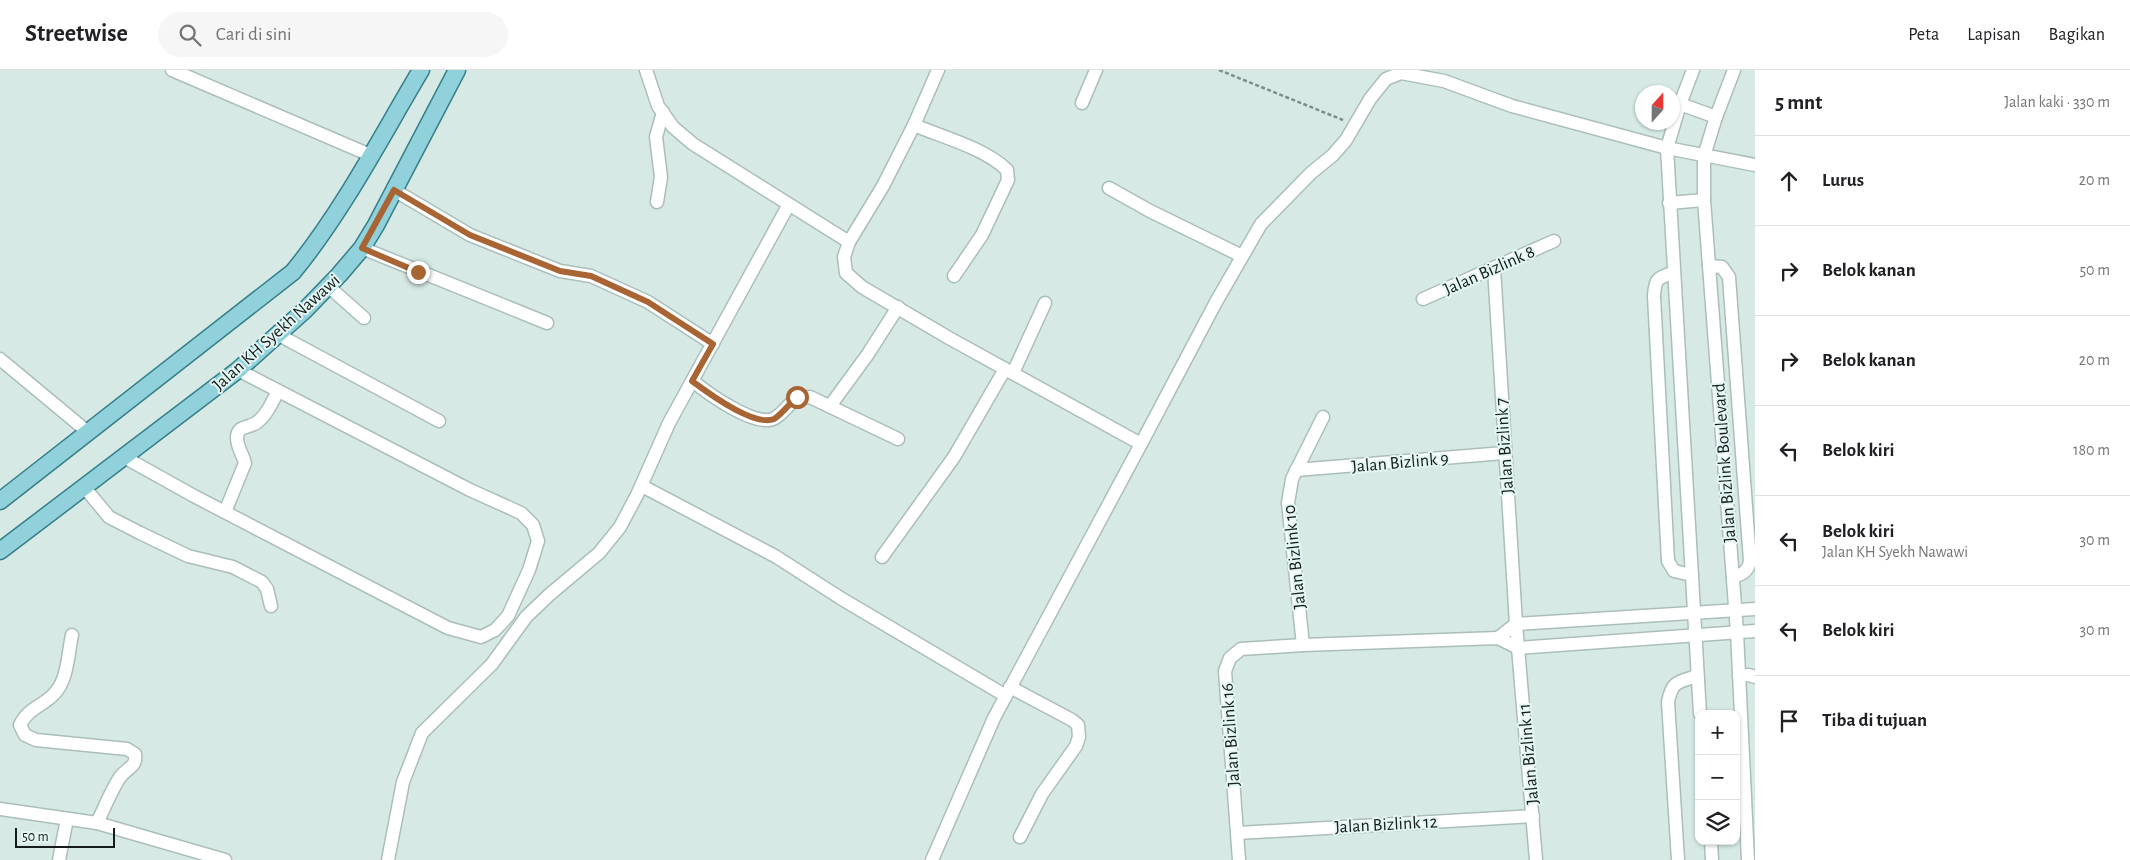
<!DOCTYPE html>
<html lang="id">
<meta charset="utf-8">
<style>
:root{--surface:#fff;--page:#f6f6f6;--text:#202124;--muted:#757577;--line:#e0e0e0}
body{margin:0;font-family:"Alegreya Sans",sans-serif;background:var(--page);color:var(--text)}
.controls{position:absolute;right:15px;bottom:15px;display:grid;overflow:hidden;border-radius:10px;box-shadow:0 1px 4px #0004}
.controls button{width:45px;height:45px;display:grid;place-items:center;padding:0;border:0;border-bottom:1px solid var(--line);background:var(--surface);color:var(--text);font:25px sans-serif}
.compass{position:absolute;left:1635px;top:15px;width:45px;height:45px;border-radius:50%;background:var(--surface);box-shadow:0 1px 4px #0004;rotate:21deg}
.scale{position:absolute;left:15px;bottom:12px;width:100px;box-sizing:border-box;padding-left:5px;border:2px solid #151c1b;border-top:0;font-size:14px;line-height:18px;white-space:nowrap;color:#151c1b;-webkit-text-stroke:4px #e3f6f3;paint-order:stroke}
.stop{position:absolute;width:15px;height:15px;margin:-11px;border:4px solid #a86433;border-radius:50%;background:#fff}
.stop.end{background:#a86433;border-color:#fff;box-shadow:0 1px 5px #0008}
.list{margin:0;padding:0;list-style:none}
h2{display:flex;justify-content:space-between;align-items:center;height:65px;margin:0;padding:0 20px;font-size:21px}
h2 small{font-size:16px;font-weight:400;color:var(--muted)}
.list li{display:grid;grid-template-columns:32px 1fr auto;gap:15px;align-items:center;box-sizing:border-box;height:90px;padding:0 20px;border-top:1px solid var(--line)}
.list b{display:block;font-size:19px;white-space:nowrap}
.list p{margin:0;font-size:16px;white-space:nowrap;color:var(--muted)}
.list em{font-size:16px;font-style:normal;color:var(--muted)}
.icon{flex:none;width:28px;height:28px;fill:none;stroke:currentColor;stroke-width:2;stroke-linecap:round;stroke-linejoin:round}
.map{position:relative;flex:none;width:1755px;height:790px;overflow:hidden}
header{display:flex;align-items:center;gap:30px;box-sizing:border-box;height:70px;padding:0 25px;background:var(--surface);border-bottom:1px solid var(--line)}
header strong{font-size:24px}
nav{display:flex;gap:28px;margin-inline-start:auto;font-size:18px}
.search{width:350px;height:45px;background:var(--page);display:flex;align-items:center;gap:12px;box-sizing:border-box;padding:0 18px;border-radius:28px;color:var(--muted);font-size:19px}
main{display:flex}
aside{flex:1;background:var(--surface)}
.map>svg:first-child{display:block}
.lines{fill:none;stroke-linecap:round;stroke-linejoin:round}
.minor-casing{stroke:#abbebb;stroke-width:15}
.major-casing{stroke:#367e88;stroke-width:19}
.path{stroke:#7f8d8a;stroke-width:2.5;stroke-dasharray:4 2.5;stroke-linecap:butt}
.minor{stroke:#fff;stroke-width:12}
.major{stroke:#91d1db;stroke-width:16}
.route{stroke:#a86433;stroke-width:6}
.labels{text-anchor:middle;stroke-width:4;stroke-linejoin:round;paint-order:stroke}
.street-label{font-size:18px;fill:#151c1b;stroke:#e3f6f3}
</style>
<header>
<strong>Streetwise</strong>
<div class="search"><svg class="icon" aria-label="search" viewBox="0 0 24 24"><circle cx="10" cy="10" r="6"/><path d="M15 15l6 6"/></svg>Cari di sini</div>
<nav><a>Peta</a><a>Lapisan</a><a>Bagikan</a></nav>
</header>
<main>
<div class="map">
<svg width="1755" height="790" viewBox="0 0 1755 790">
<rect width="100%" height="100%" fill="#d6e9e5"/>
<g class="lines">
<g class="minor-casing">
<g id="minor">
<path d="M 172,0 L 370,85"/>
<path d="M 646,0 L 658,36 L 673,57 L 693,74 L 849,172"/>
<path d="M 1693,0 L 1680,34 L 1667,78 L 1700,644"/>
<path d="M 1734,0 L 1716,47 L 1704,86 L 1704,130 L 1737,562 L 1748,790"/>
<path d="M 1082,33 L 1096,0"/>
<path d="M 1680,34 L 1716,47"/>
<path d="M 914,55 C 942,67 985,78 1007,100 L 1008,110 L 982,165 L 954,206"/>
<path d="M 1109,118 L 1150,141 L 1242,186"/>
<path d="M 394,120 L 470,165 L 560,201 L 591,206 L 648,232 L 713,274"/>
<path d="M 657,132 L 661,107 L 656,67 L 663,42"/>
<path d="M 1669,133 L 1704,130"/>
<path d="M 362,178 L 547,253"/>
<path d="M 1709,196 L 1722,197 L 1729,207 L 1750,491 C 1748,501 1743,505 1733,506"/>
<path d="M 1494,198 L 1516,554 L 1536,790"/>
<path d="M 1673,203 C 1657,208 1655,209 1654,226 L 1668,491 L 1674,501 L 1692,505"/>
<path d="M 328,216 L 364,248"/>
<path d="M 1423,229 L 1554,171"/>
<path d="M 277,264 L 439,351"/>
<path d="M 0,289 L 89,363"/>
<path d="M 1013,303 L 1045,233"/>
<path d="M 693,311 C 707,323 757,359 775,348 C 791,338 787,328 810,327 L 898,369"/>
<path d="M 830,336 L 868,284 L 898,237"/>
<path d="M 1141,374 L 1216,232 L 1261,154 L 1311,103 L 1333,85 L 1346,70 L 1370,29 L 1386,9 L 1401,3 L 1444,11 L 1512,36 L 1667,78 L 1755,95"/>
<path d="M 124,387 L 194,426 L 448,558 L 481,567 L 495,560 L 508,546 L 529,500 L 538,471 L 533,455 L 521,443 L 470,420 L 238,300"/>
<path d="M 1296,400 L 1504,383"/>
<path d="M 642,416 L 775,486 L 842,529 L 1006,626"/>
<path d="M 85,418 L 109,447 L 140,463 L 188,486 L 233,497 L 262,512 L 267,519 L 271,536"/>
<path d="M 225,442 L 245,393 C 243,385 237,377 237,368 C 237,355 249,358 256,353 C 267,345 272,332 278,321"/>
<path d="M 882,487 L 954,387 L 1005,299"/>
<path d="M 72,565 C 68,583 68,610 54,624 C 43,636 28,638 20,655 L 25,665 L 36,670 L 127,679 L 135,684 C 137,697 128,697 121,706 C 114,714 103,741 97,753"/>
<path d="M 1498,568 L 1516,554 L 1755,539"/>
<path d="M 1303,575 L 1288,433 L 1292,409 L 1323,347"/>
<path d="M 1739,606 L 1749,605 L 1755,607"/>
<path d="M 1010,617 L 1072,650 L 1078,655 L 1079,667 L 1076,676 L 1042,724 L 1020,767"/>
<path d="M 0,739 L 97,753 L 225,790"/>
<path d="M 1238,763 L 1533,746"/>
<path d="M 1711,771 L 1712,790"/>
<path d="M 59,790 L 67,749"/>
<path d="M 388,790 L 403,712 L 422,663 L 492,594 L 526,547 L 549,525 L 599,483 L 620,457 L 637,425 L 669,353 L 788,136"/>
<path d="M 932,790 L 994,648 L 1141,374 L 949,268 L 862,217 L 846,203 L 844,187 L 849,172 L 883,116 L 914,55 L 938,0"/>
<path d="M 1239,790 L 1225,601 L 1230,588 L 1241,579 L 1303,575 L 1498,568 L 1518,578 L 1755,561"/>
<path d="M 1678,790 L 1668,632 C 1672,611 1678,612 1697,606"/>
</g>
</g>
<g class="major-casing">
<g id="major">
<path d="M 0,431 L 293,202 C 343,141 381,67 421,0"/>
<path d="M 0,481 L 238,300 L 305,240 L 339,205 L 362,178 L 376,155 L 457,0"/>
</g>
</g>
<path class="path" d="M 1219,0 L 1343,50"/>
<use href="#minor" class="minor"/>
<use href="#major" class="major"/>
</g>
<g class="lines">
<path class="route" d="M 418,202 L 362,178 L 394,120 L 470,165 L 560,201 L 591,206 L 648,232 L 713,274 L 692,311 C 708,323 754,357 774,349 C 780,346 791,332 797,327"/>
</g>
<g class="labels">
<g class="street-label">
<text transform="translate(1489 200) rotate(-24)" y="6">Jalan Bizlink 8</text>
<text transform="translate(276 262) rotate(-42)" y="6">Jalan KH Syekh Nawawi</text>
<text transform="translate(1504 376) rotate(-94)" y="6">Jalan Bizlink 7</text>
<text transform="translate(1400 392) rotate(-5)" y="6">Jalan Bizlink 9</text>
<text transform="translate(1724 393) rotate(-94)" y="6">Jalan Bizlink Boulevard</text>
<text transform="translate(1294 487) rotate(-96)" y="6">Jalan Bizlink 10</text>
<text transform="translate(1230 665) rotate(-94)" y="6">Jalan Bizlink 16</text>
<text transform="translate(1528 684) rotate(-95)" y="6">Jalan Bizlink 11</text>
<text transform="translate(1386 754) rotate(-3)" y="6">Jalan Bizlink 12</text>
</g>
</g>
</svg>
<div class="controls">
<button>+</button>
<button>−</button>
<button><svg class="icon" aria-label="layers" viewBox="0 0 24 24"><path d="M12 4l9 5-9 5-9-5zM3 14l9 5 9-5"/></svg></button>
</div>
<svg class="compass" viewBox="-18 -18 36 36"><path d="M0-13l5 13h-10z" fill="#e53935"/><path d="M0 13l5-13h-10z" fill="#757577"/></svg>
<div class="scale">50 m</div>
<div class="stop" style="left:797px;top:327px"></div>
<div class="stop end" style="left:418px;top:202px"></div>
</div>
<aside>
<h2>5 mnt<small>Jalan kaki · 330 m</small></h2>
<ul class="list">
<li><svg class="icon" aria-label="ahead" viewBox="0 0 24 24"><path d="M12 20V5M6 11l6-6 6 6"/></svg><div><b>Lurus</b></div><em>20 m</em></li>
<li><svg class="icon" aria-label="right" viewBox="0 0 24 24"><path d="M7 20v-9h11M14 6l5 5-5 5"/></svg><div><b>Belok kanan</b></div><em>50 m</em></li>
<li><svg class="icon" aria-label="right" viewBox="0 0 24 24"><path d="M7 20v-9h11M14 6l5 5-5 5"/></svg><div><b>Belok kanan</b></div><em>20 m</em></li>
<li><svg class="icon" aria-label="left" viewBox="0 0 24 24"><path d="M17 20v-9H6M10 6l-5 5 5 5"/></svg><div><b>Belok kiri</b></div><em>180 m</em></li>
<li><svg class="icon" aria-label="left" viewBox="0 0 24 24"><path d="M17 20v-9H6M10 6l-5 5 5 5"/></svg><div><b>Belok kiri</b><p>Jalan KH Syekh Nawawi</p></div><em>30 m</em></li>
<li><svg class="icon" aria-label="left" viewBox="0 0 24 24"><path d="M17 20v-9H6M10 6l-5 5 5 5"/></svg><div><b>Belok kiri</b></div><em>30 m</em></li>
<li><svg class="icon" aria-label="arrive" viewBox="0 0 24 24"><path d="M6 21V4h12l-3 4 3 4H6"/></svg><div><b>Tiba di tujuan</b></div></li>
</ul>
</aside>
</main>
